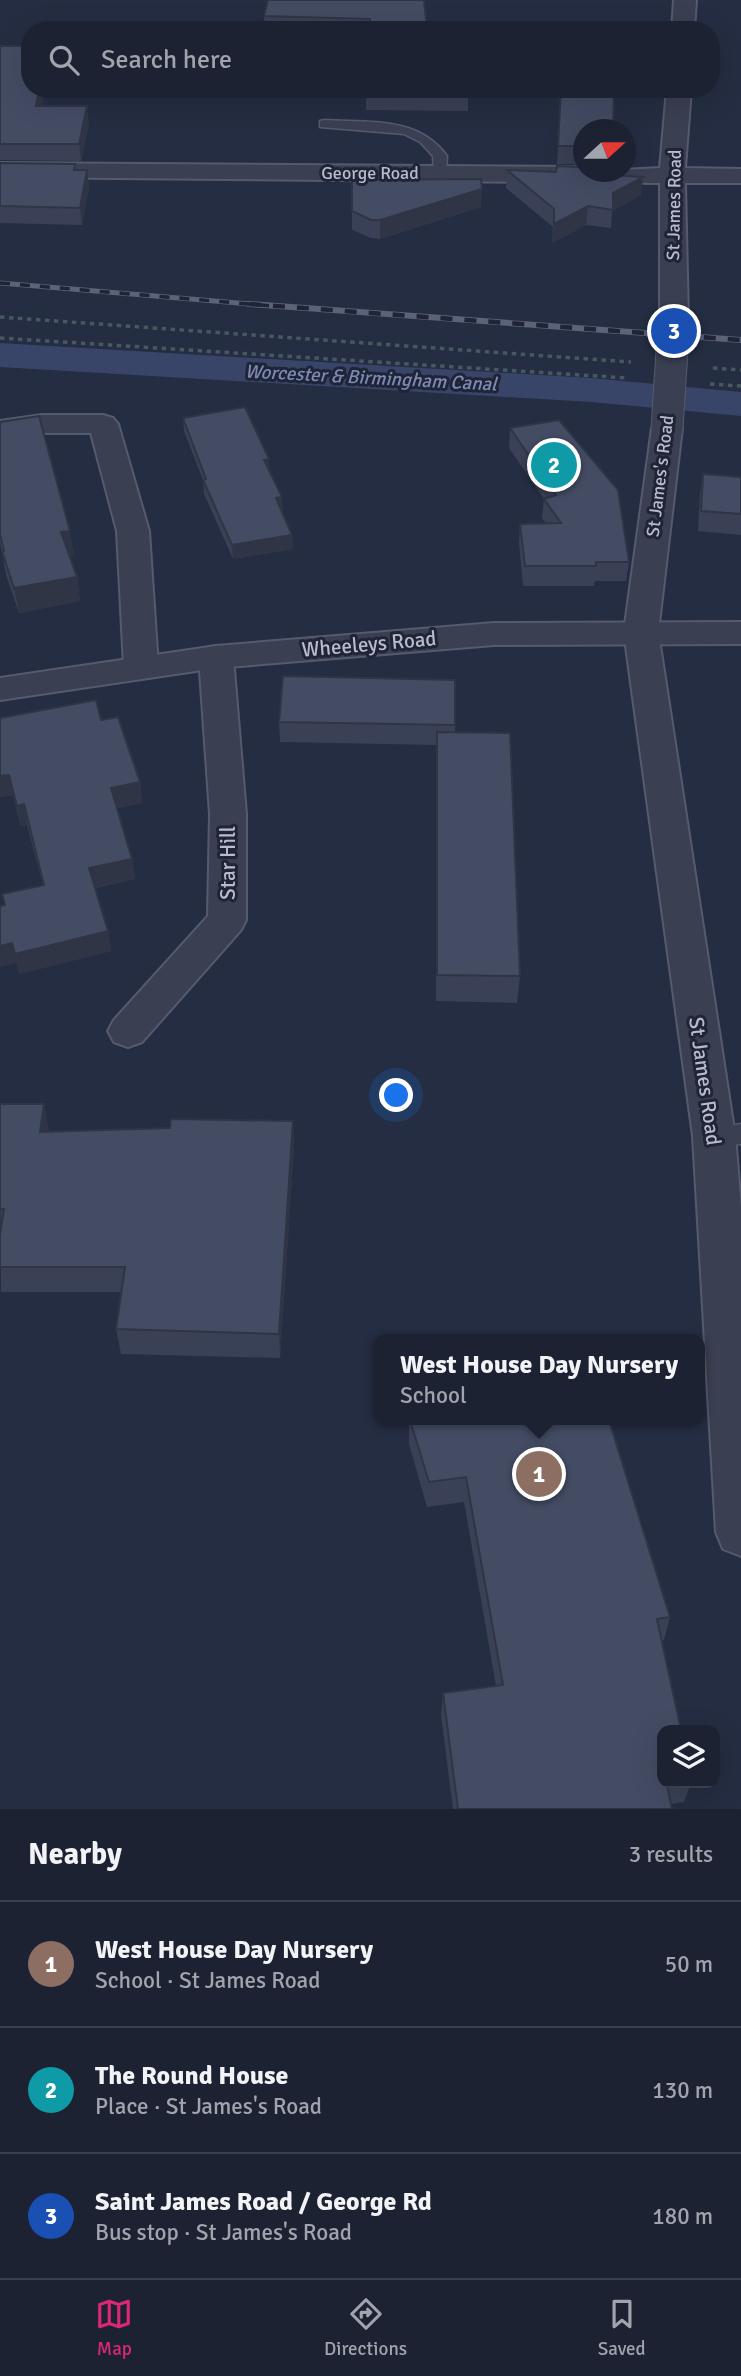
<!DOCTYPE html>
<meta charset="utf-8">
<style>
:root{--surface:#1c2232;--page:#252a3a;--text:#f1f3f6;--muted:#a0a4ac;--line:#3a3f4d;--accent:#db2777}
body{margin:0;font-family:Signika,sans-serif;background:var(--page);color:var(--text)}
.controls{position:absolute;right:21px;bottom:21px;display:grid;overflow:hidden;border-radius:14px;box-shadow:0 7px 28px #0002}
.controls button{width:63px;height:63px;display:grid;place-items:center;padding:0;border:0;border-bottom:2px solid var(--line);background:var(--surface);color:var(--text);font:35px sans-serif}
.compass{position:absolute;left:573px;top:119px;width:63px;height:63px;border-radius:50%;background:var(--surface);box-shadow:0 7px 28px #0002;rotate:69deg}
.you{position:absolute;left:397px;top:1096px;width:24px;height:24px;margin:-18px;border:5px solid #fff;border-radius:50%;background:#1a73e8;box-shadow:0 0 0 10px #1a73e833}
.badge{display:grid;place-items:center;width:46px;height:46px;border-radius:50%;background:var(--accent);color:#fff;font-size:23px;font-weight:700}
.pin{position:absolute;translate:-50% -50%;border:4px solid #fff;box-shadow:0 2px 7px #0006}
.popup{position:absolute;left:373px;top:1334px;width:332px;height:91px;box-sizing:border-box;display:grid;place-content:center;border-radius:14px;background:var(--surface);filter:drop-shadow(0 2px 5px #0005);font-size:23px;white-space:nowrap;color:var(--muted)}
.popup b{font-size:26px;color:var(--text)}
.popup::after{content:'';position:absolute;left:50%;top:100%;margin-left:-14px;border:14px solid transparent;border-top-color:var(--surface)}
.list{margin:0;padding:0;list-style:none}
h2{display:flex;justify-content:space-between;align-items:center;height:91px;margin:0;padding:0 28px;font-size:30px}
h2 small{font-size:23px;font-weight:400;color:var(--muted)}
.list li{display:grid;grid-template-columns:46px 1fr auto;gap:21px;align-items:center;box-sizing:border-box;height:126px;padding:0 28px;border-top:2px solid var(--line)}
.list b{display:block;font-size:26px;white-space:nowrap}
.list p{margin:0;font-size:23px;white-space:nowrap;color:var(--muted)}
.list em{font-size:23px;font-style:normal;color:var(--muted)}
.icon{flex:none;width:38px;height:38px;fill:none;stroke:currentColor;stroke-width:2;stroke-linecap:round;stroke-linejoin:round}
.map{position:relative;flex:none;width:741px;height:1809px;overflow:hidden}
.search{position:absolute;background:var(--surface);box-shadow:0 7px 28px #0002;left:21px;right:21px;top:21px;height:77px;display:flex;align-items:center;gap:18px;box-sizing:border-box;padding:0 24px;border-radius:28px;color:var(--muted);font-size:26px}
.sheet{height:469px;background:var(--surface)}
nav{display:flex;justify-content:space-around;align-items:center;box-sizing:border-box;height:98px;border-top:2px solid var(--line);background:var(--surface);font-size:19px;color:var(--muted)}
nav a{display:grid;justify-items:center;gap:4px}
nav .on{color:var(--accent)}
.map>svg:first-child{display:block}
.lines{fill:none;stroke-linecap:round;stroke-linejoin:round}
.canal{fill:#394469;fill-rule:evenodd}
.service-casing{stroke:#555a6c;stroke-width:3}
.minor-casing{stroke:#555a6c;stroke-width:4}
.tertiary-casing{stroke:#555a6c;stroke-width:4}
.path{stroke:#465860;stroke-width:3.5;stroke-dasharray:4.5 4.5;stroke-linecap:butt}
.service{fill:#3a3f52;fill-rule:evenodd}
.minor{fill:#3a3f52;fill-rule:evenodd}
.tertiary{fill:#3a3f52;fill-rule:evenodd}
.rail-far1-casing{stroke:#5c6379;stroke-width:5}
.rail-casing{stroke:#5c6379;stroke-width:6}
.rail-far1{stroke:#1f2437;stroke-width:3.5;stroke-dasharray:10;stroke-linecap:butt}
.rail{stroke:#1f2437;stroke-width:4.5;stroke-dasharray:12;stroke-linecap:butt}
.minor-bridge-casing{stroke:#555a6c;stroke-width:33;stroke-linecap:butt}
.minor-bridge{stroke:#3a3f52;stroke-width:31}
.wall{fill:#3a4156}
.shaded-wall{fill:#303546}
.building{fill:#444c64;stroke:#303546;stroke-width:2}
.labels{text-anchor:middle;stroke-width:6;stroke-linejoin:round;paint-order:stroke}
.far-street-label{font-size:18px;fill:#b7bbcc;stroke:#1f2437}
.far-water-label{font-size:19px;font-style:italic;fill:#7d8bb3;stroke:#1f2437}
.street-label{font-size:21px;fill:#b7bbcc;stroke:#1f2437}
</style>
<div class="map">
<svg width="741" height="1809" viewBox="0 0 741 1809">
<rect width="100%" height="100%" fill="#252d42"/>
<g class="lines">
<path class="canal" d="M 0,343 L 591,378 L 741,392 L 741,416 L 591,402 L 0,367 Z"/>
<g class="service-casing">
<g id="service">
<path d="M 325,120 C 370,123 418,116 447,156 L 446,174 L 439,178 L 434,177 L 433,156 L 420,142 L 404,134 L 320,127 L 320,121 Z"/>
<path d="M 741,1124 L 741,1144 L 714,1146 L 706,1143 L 702,1136 L 706,1129 Z"/>
</g>
</g>
<g class="minor-casing">
<g id="minor">
<path d="M 674,0 L 696,0 L 694,30 L 672,30 Z"/>
<path d="M 667,89 L 691,89 L 685,168 L 741,169 L 741,183 L 685,183 L 688,320 L 684,326 L 674,328 L 664,326 L 660,320 L 660,183 L 0,177 L 0,163 L 584,167 L 584,172 L 660,168 Z"/>
<path d="M 42,415 L 103,415 L 113,418 L 118,424 L 149,531 L 158,667 L 153,675 L 141,678 L 129,675 L 124,667 L 117,531 L 91,433 L 42,433 L 0,439 L 0,421 Z"/>
<path d="M 667,419 L 677,422 L 682,428 L 658,632 L 735,1136 L 741,1208 L 741,1556 L 723,1549 L 716,1532 L 693,1136 L 624,632 L 652,428 L 657,422 Z"/>
<path d="M 216,646 L 228,649 L 233,657 L 246,814 L 246,920 L 241,930 L 142,1042 L 128,1047 L 114,1042 L 108,1031 L 114,1020 L 208,916 L 210,814 L 199,657 L 204,649 Z"/>
</g>
</g>
<g class="tertiary-casing">
<path id="tertiary" d="M 741,622 L 741,644 L 494,645 L 216,668 L 0,700 L 0,678 L 216,646 L 494,623 Z"/>
</g>
<g class="path">
<path d="M 0,317 L 631,362"/>
<path d="M 0,338 L 628,378"/>
<path d="M 713,368 L 741,370"/>
<path d="M 710,384 L 741,386"/>
</g>
<use href="#service" class="service"/>
<use href="#minor" class="minor"/>
<use href="#tertiary" class="tertiary"/>
<g class="rail-far1-casing">
<path id="rail-far1" d="M 0,283 L 273,306"/>
</g>
<g class="rail-casing">
<path id="rail" d="M 249,304 L 741,340"/>
</g>
<use href="#rail-far1" class="rail-far1"/>
<use href="#rail" class="rail"/>
<g class="minor-bridge-casing">
<path id="minor-bridge" d="M 667,428 L 674,320"/>
</g>
<use href="#minor-bridge" class="minor-bridge"/>
</g>
<g class="wall">
<path d="M 268,0 L 427,30 L 265,30 L 264,16 Z"/>
<path d="M 0,46 L 30,89 L 45,89 L 41,106 L 89,123 L 81,161 L 0,160 Z"/>
<path d="M 366,89 L 468,89 L 468,111 L 366,110 Z"/>
<path d="M 561,89 L 584,130 L 584,164 L 557,164 Z"/>
<path d="M 0,163 L 87,170 L 89,187 L 82,225 L 0,223 Z"/>
<path d="M 507,170 L 613,175 L 641,195 L 612,211 L 611,228 L 586,225 L 552,243 L 553,227 L 506,188 Z"/>
<path d="M 352,180 L 481,207 L 380,239 L 371,238 L 352,230 Z"/>
<path d="M 183,418 L 270,472 L 283,511 L 282,511 L 292,535 L 293,549 L 233,559 L 204,494 L 203,480 L 184,431 Z"/>
<path d="M 0,422 L 74,555 L 70,556 L 77,577 L 80,601 L 19,613 L 6,575 L 0,542 Z"/>
<path d="M 510,428 L 629,562 L 626,581 L 595,581 L 594,586 L 523,586 L 519,543 L 520,524 L 546,523 L 542,518 L 544,499 L 509,448 Z"/>
<path d="M 703,474 L 741,477 L 741,535 L 698,531 L 700,494 Z"/>
<path d="M 455,680 L 455,732 L 520,976 L 517,1003 L 436,1001 L 436,745 L 280,742 L 279,722 Z"/>
<path d="M 0,718 L 101,720 L 140,782 L 142,803 L 117,808 L 132,859 L 135,879 L 95,888 L 108,931 L 111,951 L 19,974 L 4,905 L 43,885 L 27,825 L 21,826 L 13,795 L 0,797 Z"/>
<path d="M 0,1104 L 49,1131 L 170,1128 L 293,1121 L 294,1147 L 280,1358 L 121,1354 L 116,1329 L 122,1292 L 1,1292 Z"/>
<path d="M 409,1420 L 670,1617 L 664,1640 L 661,1641 L 662,1783 L 691,1783 L 684,1802 L 671,1804 L 672,1809 L 453,1809 L 441,1715 L 443,1693 L 496,1686 L 464,1502 L 427,1507 L 409,1444 Z"/>
</g>
<g class="shaded-wall">
<path d="M 39,89 L 45,89 L 38,123 L 36,106 Z"/>
<path d="M 87,106 L 89,123 L 81,161 L 79,144 Z"/>
<path d="M 87,170 L 89,187 L 82,225 L 80,208 Z"/>
<path d="M 643,177 L 641,195 L 612,211 L 613,193 Z"/>
<path d="M 482,189 L 481,207 L 380,239 L 380,220 Z"/>
<path d="M 588,206 L 586,225 L 552,243 L 554,224 Z"/>
<path d="M 269,459 L 270,473 L 264,460 Z"/>
<path d="M 282,497 L 283,511 L 277,512 L 276,498 Z"/>
<path d="M 70,531 L 74,555 L 65,556 L 61,532 Z"/>
<path d="M 292,535 L 293,549 L 233,559 L 232,545 Z"/>
<path d="M 77,577 L 80,601 L 19,613 L 14,588 Z"/>
<path d="M 9,775 L 13,795 L 0,797 L 0,776 Z"/>
<path d="M 140,782 L 142,803 L 114,809 L 111,788 Z"/>
<path d="M 24,804 L 27,825 L 21,826 L 17,806 Z"/>
<path d="M 132,859 L 135,879 L 92,888 L 89,868 Z"/>
<path d="M 108,931 L 111,951 L 19,974 L 15,954 Z"/>
<path d="M 12,943 L 17,963 L 0,967 L 0,946 Z"/>
<path d="M 44,1104 L 49,1130 L 45,1157 L 40,1132 Z"/>
<path d="M 293,1121 L 294,1147 L 280,1358 L 279,1334 Z"/>
</g>
<g class="building">
<path d="M 268,0 L 424,0 L 427,30 L 370,30 L 370,19 L 264,16 Z"/>
<path d="M 559,28 L 615,30 L 558,30 Z"/>
<path d="M 0,46 L 30,46 L 30,89 L 39,89 L 36,106 L 87,106 L 79,144 L 0,144 Z"/>
<path d="M 366,89 L 468,89 L 468,96 L 366,94 Z"/>
<path d="M 561,89 L 614,89 L 613,130 L 584,130 L 584,146 L 558,146 Z"/>
<path d="M 0,163 L 75,164 L 74,170 L 87,170 L 80,208 L 0,206 Z"/>
<path d="M 557,166 L 584,167 L 584,172 L 613,172 L 613,175 L 643,177 L 613,193 L 613,210 L 588,206 L 554,224 L 554,209 L 507,170 L 556,172 Z"/>
<path d="M 481,179 L 482,189 L 380,220 L 371,220 L 352,211 L 352,180 Z"/>
<path d="M 245,407 L 269,459 L 264,460 L 282,497 L 276,498 L 292,535 L 232,545 L 203,480 L 206,479 L 183,418 Z"/>
<path d="M 39,416 L 70,531 L 61,532 L 77,577 L 14,588 L 2,551 L 4,551 L 0,534 L 0,422 Z"/>
<path d="M 559,420 L 618,490 L 629,562 L 596,562 L 596,566 L 525,566 L 520,524 L 561,523 L 544,499 L 556,495 L 510,428 Z"/>
<path d="M 703,474 L 741,477 L 741,514 L 701,511 Z"/>
<path d="M 283,676 L 455,680 L 455,725 L 279,722 Z"/>
<path d="M 96,700 L 101,720 L 118,717 L 140,782 L 111,788 L 132,859 L 89,868 L 108,931 L 15,954 L 12,943 L 0,946 L 0,906 L 5,905 L 2,894 L 44,885 L 24,804 L 17,806 L 9,775 L 0,776 L 0,718 Z"/>
<path d="M 437,732 L 510,733 L 520,976 L 437,975 Z"/>
<path d="M 0,1104 L 44,1104 L 40,1132 L 170,1128 L 171,1119 L 293,1121 L 279,1334 L 116,1329 L 125,1267 L 0,1267 L 0,1235 L 4,1209 L 0,1209 Z"/>
<path d="M 410,1420 L 609,1420 L 670,1617 L 657,1619 L 681,1730 L 662,1730 L 662,1783 L 681,1783 L 667,1785 L 672,1809 L 458,1809 L 443,1693 L 503,1685 L 466,1477 L 429,1482 Z"/>
</g>
<g class="labels">
<g class="far-street-label">
<text x="370" y="179">George Road</text>
<text transform="translate(674 205) rotate(-89)" y="6">St James Road</text>
<text transform="translate(660 476) rotate(-83)" y="6">St James's Road</text>
</g>
<g class="far-water-label">
<text transform="translate(371 377) rotate(3)" y="7">Worcester &amp; Birmingham Canal</text>
</g>
<g class="street-label">
<text transform="translate(369 644) rotate(-5)" y="7">Wheeleys Road</text>
<text transform="translate(228 863) rotate(-90)" y="7">Star Hill</text>
<text transform="translate(705 1081) rotate(82)" y="7">St James Road</text>
</g>
</g>
</svg>
<div class="controls">
<button><svg class="icon" aria-label="layers" viewBox="0 0 24 24"><path d="M12 4l9 5-9 5-9-5zM3 14l9 5 9-5"/></svg></button>
</div>
<svg class="compass" viewBox="-18 -18 36 36"><path d="M0-13l5 13h-10z" fill="#e53935"/><path d="M0 13l5-13h-10z" fill="#a0a4ac"/></svg>
<div class="you"></div>
<div class="pin badge" style="left:539px;top:1474px;background:#8d6e63">1</div>
<div class="popup"><b>West House Day Nursery</b>School</div>
<div class="pin badge" style="left:554px;top:465px;background:#0f9aa8">2</div>
<div class="pin badge" style="left:674px;top:331px;background:#1a4fb4">3</div>
<div class="search"><svg class="icon" aria-label="search" viewBox="0 0 24 24"><circle cx="10" cy="10" r="6"/><path d="M15 15l6 6"/></svg>Search here</div>
</div>
<section class="sheet">
<h2>Nearby<small>3 results</small></h2>
<ul class="list">
<li><span class="badge" style="background:#8d6e63">1</span><div><b>West House Day Nursery</b><p>School · St James Road</p></div><em>50 m</em></li>
<li><span class="badge" style="background:#0f9aa8">2</span><div><b>The Round House</b><p>Place · St James's Road</p></div><em>130 m</em></li>
<li><span class="badge" style="background:#1a4fb4">3</span><div><b>Saint James Road / George Rd</b><p>Bus stop · St James's Road</p></div><em>180 m</em></li>
</ul>
</section>
<nav>
<a class="on"><svg class="icon" aria-label="map" viewBox="0 0 24 24"><path d="M3 6l6-2 6 2 6-2v14l-6 2-6-2-6 2zM9 4v14M15 6v14"/></svg>Map</a>
<a><svg class="icon" aria-label="directions" viewBox="0 0 24 24"><path d="M12 3l9 9-9 9-9-9zM9 14v-3h6M13 9l2 2-2 2"/></svg>Directions</a>
<a><svg class="icon" aria-label="saved" viewBox="0 0 24 24"><path d="M7 4h10v16l-5-4-5 4z"/></svg>Saved</a>
</nav>
